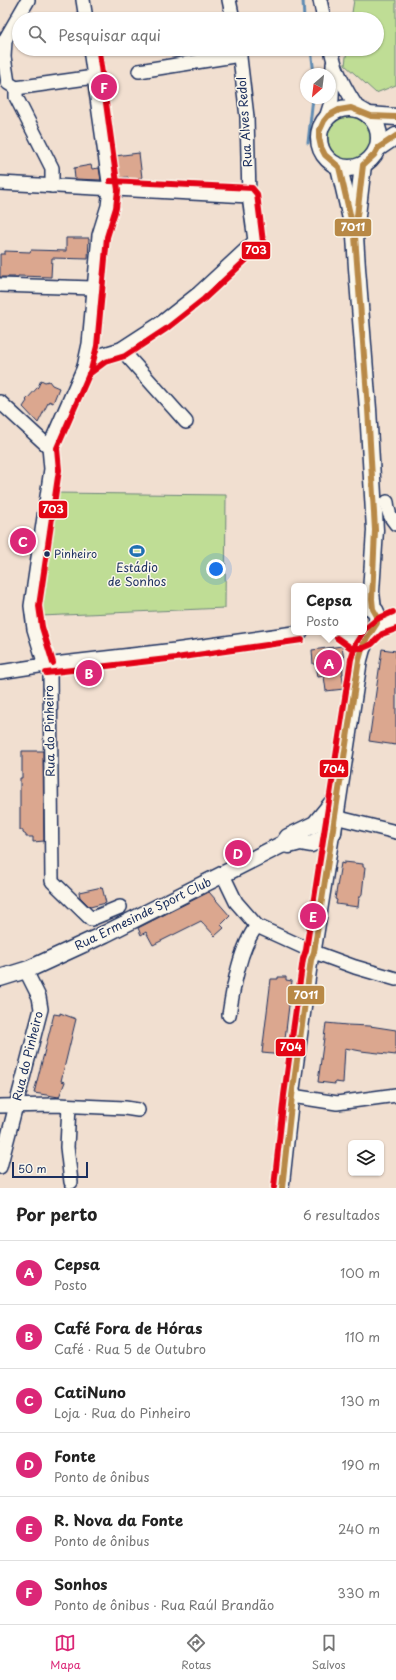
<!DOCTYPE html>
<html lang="pt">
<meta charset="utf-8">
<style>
:root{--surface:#fff;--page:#f2f2f2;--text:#222;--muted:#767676;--line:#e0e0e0;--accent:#db2777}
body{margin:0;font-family:"Playpen Sans",sans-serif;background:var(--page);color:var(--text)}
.controls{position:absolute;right:12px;bottom:12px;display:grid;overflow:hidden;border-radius:6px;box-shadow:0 1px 3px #0004}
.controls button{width:36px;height:36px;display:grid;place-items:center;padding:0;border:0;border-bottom:1px solid var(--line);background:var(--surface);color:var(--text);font:20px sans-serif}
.compass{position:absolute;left:300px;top:68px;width:36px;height:36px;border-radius:50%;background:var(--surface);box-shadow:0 1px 3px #0004;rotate:208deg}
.scale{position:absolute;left:12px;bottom:10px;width:76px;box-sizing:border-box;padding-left:4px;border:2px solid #1b2f5e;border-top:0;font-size:11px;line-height:14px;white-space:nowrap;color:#1b2f5e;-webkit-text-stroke:3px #fbf7ec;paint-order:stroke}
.you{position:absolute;left:216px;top:569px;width:14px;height:14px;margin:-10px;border:3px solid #fff;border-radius:50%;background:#1a73e8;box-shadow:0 0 0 6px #1a73e833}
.badge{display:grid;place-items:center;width:26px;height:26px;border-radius:50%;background:var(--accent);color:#fff;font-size:13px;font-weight:700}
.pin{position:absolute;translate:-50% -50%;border:2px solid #fff;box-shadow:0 1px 4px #0006}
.popup{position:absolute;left:291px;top:583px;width:76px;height:52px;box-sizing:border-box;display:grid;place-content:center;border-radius:6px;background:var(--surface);filter:drop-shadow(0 1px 3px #0005);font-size:13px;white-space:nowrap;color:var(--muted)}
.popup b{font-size:15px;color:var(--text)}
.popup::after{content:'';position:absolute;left:50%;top:100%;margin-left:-8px;border:8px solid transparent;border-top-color:var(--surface)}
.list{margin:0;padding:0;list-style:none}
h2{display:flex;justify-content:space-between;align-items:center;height:52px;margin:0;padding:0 16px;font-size:17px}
h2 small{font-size:13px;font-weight:400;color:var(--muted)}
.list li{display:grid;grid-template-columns:26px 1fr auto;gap:12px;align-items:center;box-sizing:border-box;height:64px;padding:0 16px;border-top:1px solid var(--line)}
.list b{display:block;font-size:15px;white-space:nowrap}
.list p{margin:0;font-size:13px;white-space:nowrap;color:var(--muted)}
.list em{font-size:13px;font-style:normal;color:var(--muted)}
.icon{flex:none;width:22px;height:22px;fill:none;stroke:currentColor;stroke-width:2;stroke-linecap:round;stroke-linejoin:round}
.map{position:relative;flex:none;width:396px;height:1188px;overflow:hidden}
.search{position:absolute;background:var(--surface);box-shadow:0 1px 3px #0004;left:12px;right:12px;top:12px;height:44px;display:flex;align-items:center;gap:10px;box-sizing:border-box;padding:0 14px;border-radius:22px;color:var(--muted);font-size:15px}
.sheet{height:436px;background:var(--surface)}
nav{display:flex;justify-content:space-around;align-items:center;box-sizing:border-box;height:56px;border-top:1px solid var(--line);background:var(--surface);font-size:11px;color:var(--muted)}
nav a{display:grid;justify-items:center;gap:2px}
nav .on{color:var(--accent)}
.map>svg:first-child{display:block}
.green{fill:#bfdd95;stroke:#6d867a}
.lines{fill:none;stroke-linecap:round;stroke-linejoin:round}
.stream{stroke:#5f8bb3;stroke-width:3}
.building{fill:#dba78f;stroke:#1b2f5e}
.minor-casing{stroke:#1b2f5e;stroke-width:16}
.major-casing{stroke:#1b2f5e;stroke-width:19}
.minor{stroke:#fbf7ec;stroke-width:13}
.major{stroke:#fbf7ec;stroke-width:16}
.bus-1-casing{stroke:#fbf7ec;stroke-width:9}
.bus-2-casing{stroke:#fbf7ec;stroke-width:9}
.bus-3-casing{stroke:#fbf7ec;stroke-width:9}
.bus-1{stroke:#b88946;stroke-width:6}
.bus-2{stroke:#e30613;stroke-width:6}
.bus-3{stroke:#e30613;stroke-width:6}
.bus-dot{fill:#1b2f5e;stroke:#fbf7ec;stroke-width:1.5}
.labels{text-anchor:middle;stroke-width:3;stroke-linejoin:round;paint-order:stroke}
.bus-label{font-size:11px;fill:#1b2f5e;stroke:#fbf7ec;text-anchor:start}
.street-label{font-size:12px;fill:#1b2f5e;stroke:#fbf7ec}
.poi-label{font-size:12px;fill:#1b2f5e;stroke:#fbf7ec}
.line-badge{stroke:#fbf7ec;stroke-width:1.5}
.badge-label{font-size:11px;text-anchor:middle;font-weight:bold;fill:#fff}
</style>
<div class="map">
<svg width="396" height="1188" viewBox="0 0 396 1188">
<rect width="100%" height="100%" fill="#f1dfd0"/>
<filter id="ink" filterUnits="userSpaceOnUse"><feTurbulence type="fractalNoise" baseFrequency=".025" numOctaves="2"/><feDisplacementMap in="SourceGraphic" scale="8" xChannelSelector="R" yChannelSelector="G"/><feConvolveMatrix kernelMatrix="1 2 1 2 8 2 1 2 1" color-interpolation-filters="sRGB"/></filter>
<g filter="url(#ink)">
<g class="green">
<path d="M 354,0 L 396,0 L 396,85 L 376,93 L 345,65 L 347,49 L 377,49 L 377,19 L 351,19 Z"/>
<circle cx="350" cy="138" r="22"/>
<path d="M 54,493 L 226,495 L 225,608 L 41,616 Z"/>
</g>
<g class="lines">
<g class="stream">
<path d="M 303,0 L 304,19"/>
<path d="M 311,49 L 314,74"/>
<path d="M 308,143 L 313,98"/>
</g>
</g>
<g class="building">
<path d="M 139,153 L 142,178 L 129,179 L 128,177 L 117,178 L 115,156 Z"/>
<path d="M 91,165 L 92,169 L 99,168 L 101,180 L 75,179 L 74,168 Z"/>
<path d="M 66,238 L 89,238 L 88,259 L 52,258 L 51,277 L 18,276 L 18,277 L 0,277 L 0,254 L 5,254 L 5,251 L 30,252 L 31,250 L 66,251 Z"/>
<path d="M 41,380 L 45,382 L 49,381 L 52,385 L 59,388 L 53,403 L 49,401 L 38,423 L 23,407 L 27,401 L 26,400 L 38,387 Z"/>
<path d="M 342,646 L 344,660 L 342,661 L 343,674 L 342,674 L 344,689 L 326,691 L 324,676 L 318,677 L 316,664 L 313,664 L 312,650 Z"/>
<path d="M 382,649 L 396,651 L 396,745 L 369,741 Z"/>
<path d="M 22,751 L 43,751 L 44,841 L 33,842 L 33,837 L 26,837 L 26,835 L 23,833 L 23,830 L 20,830 L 20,778 L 22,778 Z"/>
<path d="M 344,862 L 363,864 L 363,867 L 365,867 L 362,894 L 359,898 L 358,907 L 336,904 L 337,900 L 335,899 L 341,863 L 344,864 Z"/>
<path d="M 102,887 L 106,903 L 90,907 L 80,897 L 79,892 Z"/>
<path d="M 209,892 L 230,916 L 221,925 L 224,928 L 215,936 L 201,921 L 153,945 L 146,932 L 141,935 L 138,928 Z"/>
<path d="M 278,977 L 286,977 L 286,980 L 292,981 L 283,1055 L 262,1053 L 271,979 L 278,979 Z"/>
<path d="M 60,1013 L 76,1019 L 61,1081 L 65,1082 L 59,1097 L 34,1093 L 54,1014 L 60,1015 Z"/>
<path d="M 326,1023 L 347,1025 L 370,1026 L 396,1030 L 396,1055 L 361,1051 L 345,1048 L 343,1083 L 335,1082 L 335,1084 L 318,1082 Z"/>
</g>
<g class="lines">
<g class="minor-casing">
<g id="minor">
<path d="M 83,0 L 86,19"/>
<path d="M 229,0 L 233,19"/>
<path d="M 320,0 L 324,19"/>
<path d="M 331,49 C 335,71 346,91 359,110"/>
<path d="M 139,71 L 240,55"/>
<path d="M 16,88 L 16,97 L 52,168 L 52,186"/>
<path d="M 16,88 L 8,83 L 4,57 L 5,40 L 28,0"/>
<path d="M 16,88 L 94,77"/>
<path d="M 326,118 L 332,99 L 333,64"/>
<path d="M 0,183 L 249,196"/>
<path d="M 0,285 L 93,288"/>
<path d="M 121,349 L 186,422"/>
<path d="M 84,367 L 101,355 L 121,349 L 161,323 L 199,293 L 255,241 L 249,196 L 247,117 L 239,49"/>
<path d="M 0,402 L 49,447 L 51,469 L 31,606 L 34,629 L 45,665 L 50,673 L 52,881 L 91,919 L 120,907"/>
<path d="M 49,447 L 84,367 L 89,344 L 99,235 L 108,206 L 110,189 L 90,49"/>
<path d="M 387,502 C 388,512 390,517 396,524"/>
<path d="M 0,672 L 45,665 L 175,650 L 301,632"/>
<path d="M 335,817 L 396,832"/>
<path d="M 223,875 L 236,902 L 257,926 L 314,952 L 355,967 L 396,979"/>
<path d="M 229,1015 C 233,989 240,946 257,926"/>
<path d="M 292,1096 L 337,1103 L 396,1095"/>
<path d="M 0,1106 L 57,1105 L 125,1108 L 138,1110"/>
<path d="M 69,1106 L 67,1147 L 71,1182"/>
<path d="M 0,1167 L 41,1009 L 39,997 L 26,971"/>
<path d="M 282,1188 L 292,1096 L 311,960 L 314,952 L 333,832"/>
</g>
</g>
<g class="major-casing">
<g id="major">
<circle cx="349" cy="138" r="30"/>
<path d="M 369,115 L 396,117"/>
<path d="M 378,148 L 396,136"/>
<path d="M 339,167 L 355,236 L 357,268 L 368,409 L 375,530 L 371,592 L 373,609"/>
<path d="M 356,224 L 363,165"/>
<path d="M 373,631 L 385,624 L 396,620"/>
<path d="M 346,632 C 348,636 351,639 355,640 C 377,643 387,604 364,606"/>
<path d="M 333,832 L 359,660 L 362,649 L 368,637"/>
<path d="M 283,844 L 289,845 L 300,842 L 311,844 L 333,832"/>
<path d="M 0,978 L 29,969 L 105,934 L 283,844 L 288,837 L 315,824 L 337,797"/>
</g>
</g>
<use href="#minor" class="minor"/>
<use href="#major" class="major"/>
<g class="bus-1-casing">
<g id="bus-1">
<path d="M 357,216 L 363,165 L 374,155 L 378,148 L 396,136"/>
<path d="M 282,1188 L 292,1096 L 311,960 L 314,952 L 359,660 L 364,643 L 377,623 L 377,616 L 373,609 L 372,599 L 375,530 L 368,409 L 355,236 L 339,167 L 325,155 L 321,147 L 319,138 L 319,132 L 324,121 L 328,116 L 339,110 L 351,108 L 371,116 L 396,117"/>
</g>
</g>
<g class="bus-2-casing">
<g id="bus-2">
<path d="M 89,374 L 105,362 L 125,356 L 166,329 L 204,299 L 260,247 L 263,242 L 257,194 L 252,188 L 110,181"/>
<path d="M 337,638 L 351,648 L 363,648 L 372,644 L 382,634 L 396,629"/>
<path d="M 53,663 L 42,627 L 39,606 L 59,470 L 57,448 L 91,370 L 97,346 L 107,237 L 116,208 L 118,190 L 99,52"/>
<path d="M 46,673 L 176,658 L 302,640"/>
</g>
</g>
<g class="bus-3-casing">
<g id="bus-3">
<path d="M 364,630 L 377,619 L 393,612"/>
<path d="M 274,1187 L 284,1095 L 303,959 L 306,950 L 351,659 L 356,643 L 363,632"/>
</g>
</g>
<use href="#bus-1" class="bus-1"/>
<use href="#bus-2" class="bus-2"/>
<use href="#bus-3" class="bus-3"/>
</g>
</g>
<defs>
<g id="stadium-bare" transform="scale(1.2)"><path d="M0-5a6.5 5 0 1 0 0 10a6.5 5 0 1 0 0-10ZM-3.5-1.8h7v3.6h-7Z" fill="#1f6fb2" stroke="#fbf7ec" stroke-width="2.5" paint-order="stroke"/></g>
</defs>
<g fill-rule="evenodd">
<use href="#stadium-bare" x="137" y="551"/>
</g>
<circle class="bus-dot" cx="47" cy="554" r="3.5"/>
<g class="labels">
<g class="bus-label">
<text x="54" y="558">Pinheiro</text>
</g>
<g class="street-label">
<text transform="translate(245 122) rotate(-94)" y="4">Rua Alves Redol</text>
<text transform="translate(50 731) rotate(-91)" y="4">Rua do Pinheiro</text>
<text transform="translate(143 914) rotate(-26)" y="4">Rua Ermesinde Sport Club</text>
<text transform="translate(28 1056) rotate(-76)" y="4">Rua do Pinheiro</text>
</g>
<g class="poi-label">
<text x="137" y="572">Estádio<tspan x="137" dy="14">de Sonhos</tspan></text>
</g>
</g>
<g class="line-badge">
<rect x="334" y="218" width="38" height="19" rx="4" fill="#b88946"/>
<rect x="241" y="241" width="30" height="19" rx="4" fill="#e30613"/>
<rect x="38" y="500" width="30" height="19" rx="4" fill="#e30613"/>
<rect x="319" y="759" width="30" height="19" rx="4" fill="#e30613"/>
<rect x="287" y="985" width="38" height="20" rx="4" fill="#b88946"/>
<rect x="275" y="1038" width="31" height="19" rx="4" fill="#e30613"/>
</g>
<g class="badge-label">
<text x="353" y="231">7011</text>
<text x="256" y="254">703</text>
<text x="53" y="513">703</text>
<text x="334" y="773">704</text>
<text x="306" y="999">7011</text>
<text x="291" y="1051">704</text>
</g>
</svg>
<div class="controls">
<button><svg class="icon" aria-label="layers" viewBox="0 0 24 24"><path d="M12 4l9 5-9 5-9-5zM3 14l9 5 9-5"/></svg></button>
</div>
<svg class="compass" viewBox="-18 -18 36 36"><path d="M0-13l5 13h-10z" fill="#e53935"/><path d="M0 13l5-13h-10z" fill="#767676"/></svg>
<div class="scale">50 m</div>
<div class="you"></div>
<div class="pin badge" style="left:329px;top:663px">A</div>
<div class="popup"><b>Cepsa</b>Posto</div>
<div class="pin badge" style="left:89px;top:673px">B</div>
<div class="pin badge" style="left:23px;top:541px">C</div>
<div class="pin badge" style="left:238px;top:853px">D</div>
<div class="pin badge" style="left:313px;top:916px">E</div>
<div class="pin badge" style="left:104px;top:87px">F</div>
<div class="search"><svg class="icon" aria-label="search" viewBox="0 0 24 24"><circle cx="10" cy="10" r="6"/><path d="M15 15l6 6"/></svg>Pesquisar aqui</div>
</div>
<section class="sheet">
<h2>Por perto<small>6 resultados</small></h2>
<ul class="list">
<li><span class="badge">A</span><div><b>Cepsa</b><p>Posto</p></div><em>100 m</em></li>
<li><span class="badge">B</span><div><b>Café Fora de Hóras</b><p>Café · Rua 5 de Outubro</p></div><em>110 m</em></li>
<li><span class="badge">C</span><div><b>CatiNuno</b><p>Loja · Rua do Pinheiro</p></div><em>130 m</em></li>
<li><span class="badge">D</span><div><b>Fonte</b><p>Ponto de ônibus</p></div><em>190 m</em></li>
<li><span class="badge">E</span><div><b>R. Nova da Fonte</b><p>Ponto de ônibus</p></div><em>240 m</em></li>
<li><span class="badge">F</span><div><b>Sonhos</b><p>Ponto de ônibus · Rua Raúl Brandão</p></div><em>330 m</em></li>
</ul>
</section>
<nav>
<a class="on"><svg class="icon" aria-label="map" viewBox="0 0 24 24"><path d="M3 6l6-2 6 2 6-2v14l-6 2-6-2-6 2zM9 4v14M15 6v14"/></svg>Mapa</a>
<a><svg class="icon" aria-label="directions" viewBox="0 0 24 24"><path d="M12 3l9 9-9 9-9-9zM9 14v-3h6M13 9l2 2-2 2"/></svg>Rotas</a>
<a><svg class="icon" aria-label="saved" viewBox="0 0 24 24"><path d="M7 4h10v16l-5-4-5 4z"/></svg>Salvos</a>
</nav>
